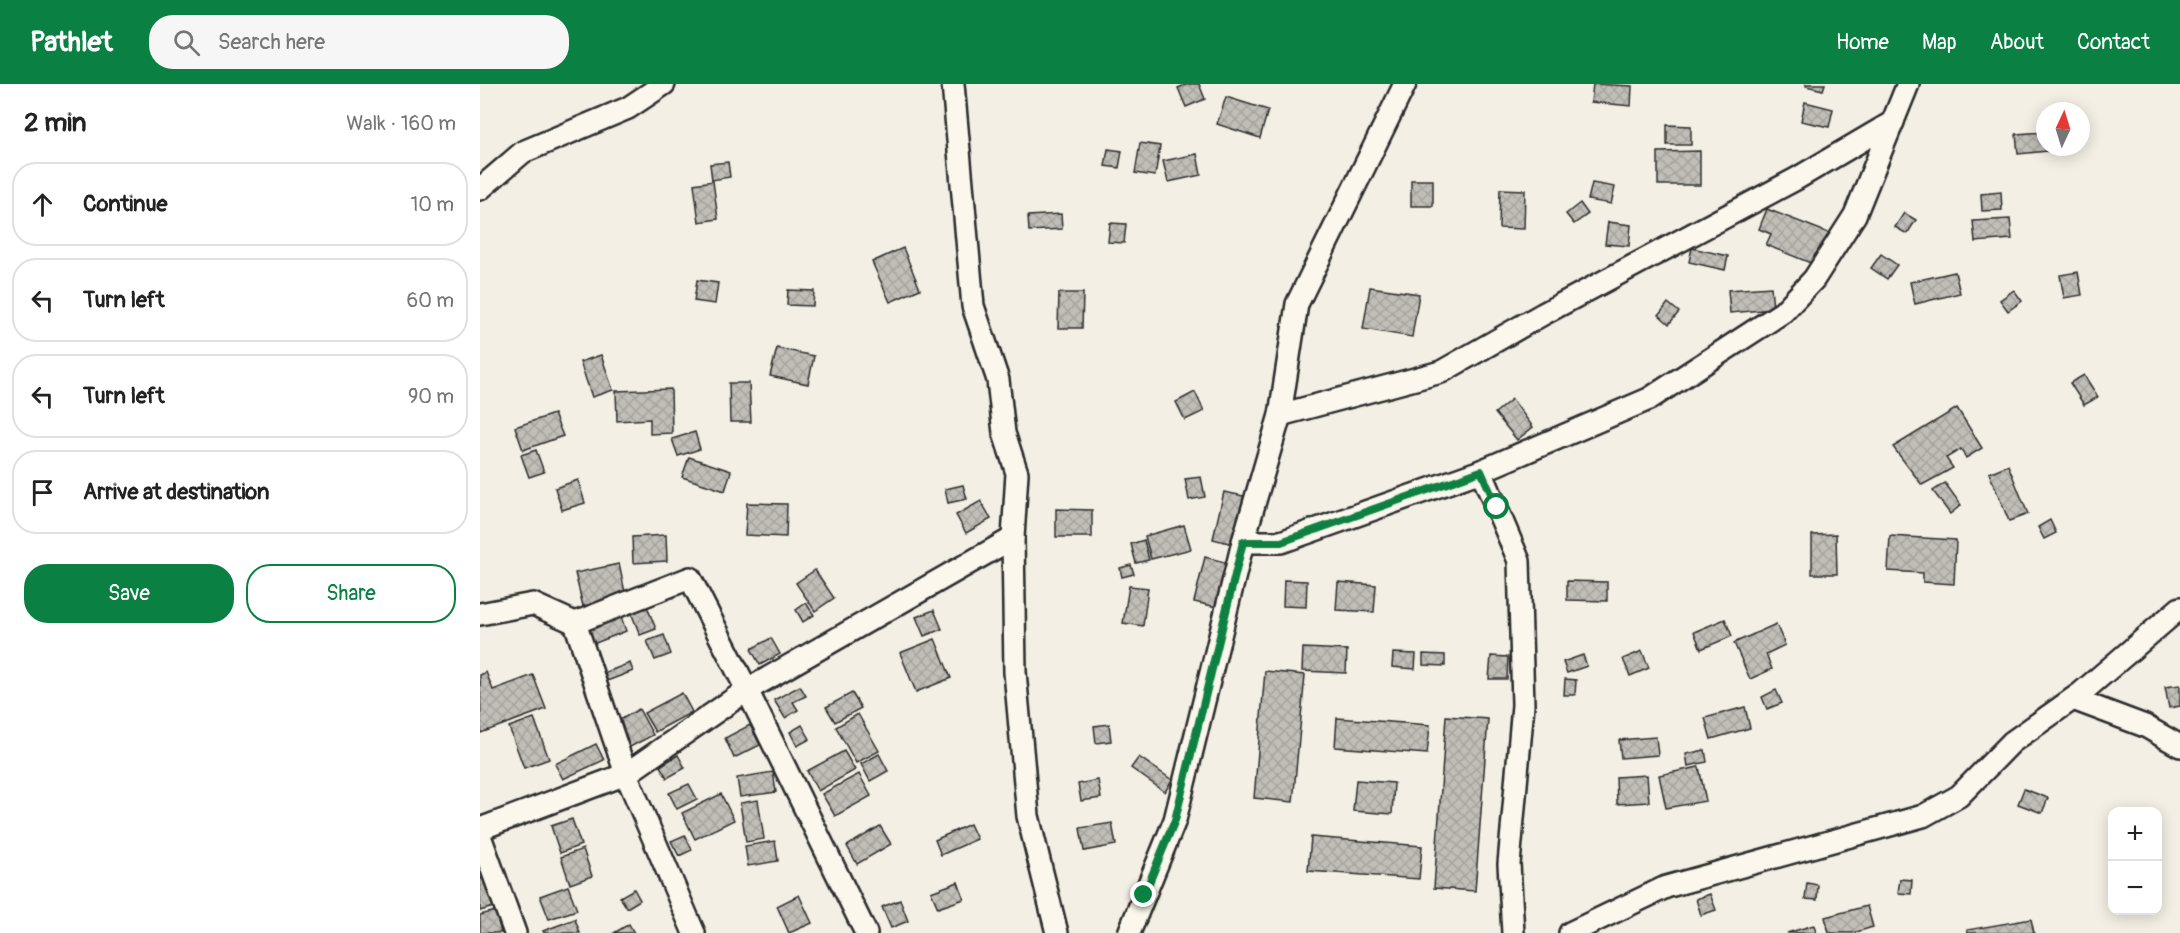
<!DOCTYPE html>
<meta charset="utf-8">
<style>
:root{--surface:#fff;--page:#f6f6f6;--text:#222;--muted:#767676;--line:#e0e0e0;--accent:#0b8043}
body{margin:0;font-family:Pangolin,sans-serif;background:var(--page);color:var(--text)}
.controls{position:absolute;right:18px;bottom:18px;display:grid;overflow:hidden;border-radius:12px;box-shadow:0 3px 15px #0003}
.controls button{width:54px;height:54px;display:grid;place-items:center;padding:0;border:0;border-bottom:2px solid var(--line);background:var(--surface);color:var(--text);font:30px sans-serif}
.compass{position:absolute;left:1556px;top:18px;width:54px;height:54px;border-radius:50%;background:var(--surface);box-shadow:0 3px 15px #0003;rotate:4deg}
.stop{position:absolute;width:18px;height:18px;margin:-14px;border:4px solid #0b8043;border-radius:50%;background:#fff}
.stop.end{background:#0b8043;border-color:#fff;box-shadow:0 2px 6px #0008}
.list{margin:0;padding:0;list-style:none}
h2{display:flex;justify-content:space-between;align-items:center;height:78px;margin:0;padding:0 24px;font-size:26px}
h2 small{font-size:20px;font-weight:400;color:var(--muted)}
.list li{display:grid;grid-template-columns:39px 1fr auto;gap:18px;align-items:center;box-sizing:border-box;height:84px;margin:0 12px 12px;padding:0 12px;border:2px solid var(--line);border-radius:24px}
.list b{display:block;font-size:22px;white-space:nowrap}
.list em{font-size:20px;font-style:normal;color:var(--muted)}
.actions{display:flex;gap:12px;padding:18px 24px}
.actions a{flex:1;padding:14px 0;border:2px solid var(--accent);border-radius:24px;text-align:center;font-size:21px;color:var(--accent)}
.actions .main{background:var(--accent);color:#fff}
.icon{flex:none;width:33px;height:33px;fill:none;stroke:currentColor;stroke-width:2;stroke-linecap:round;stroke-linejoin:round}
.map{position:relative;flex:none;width:1700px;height:849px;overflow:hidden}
header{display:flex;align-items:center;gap:36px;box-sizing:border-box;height:84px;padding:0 30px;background:var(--accent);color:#fff}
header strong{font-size:28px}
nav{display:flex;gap:33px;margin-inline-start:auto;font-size:21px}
.search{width:420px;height:54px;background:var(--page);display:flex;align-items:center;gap:15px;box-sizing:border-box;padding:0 21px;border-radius:24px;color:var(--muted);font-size:22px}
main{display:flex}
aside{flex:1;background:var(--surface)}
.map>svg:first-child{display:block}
.building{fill:url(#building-cross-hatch);stroke:#2b2b2b;stroke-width:1.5}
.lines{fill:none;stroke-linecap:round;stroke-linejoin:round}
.minor-casing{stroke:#2b2b2b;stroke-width:26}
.minor{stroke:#fbf7ec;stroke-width:21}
.route{stroke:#0b8043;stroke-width:8}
</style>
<header>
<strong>Pathlet</strong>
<div class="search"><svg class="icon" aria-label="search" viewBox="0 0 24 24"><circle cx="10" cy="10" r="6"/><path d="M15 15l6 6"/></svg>Search here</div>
<nav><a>Home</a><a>Map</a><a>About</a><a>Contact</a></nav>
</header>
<main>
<aside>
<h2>2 min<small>Walk · 160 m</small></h2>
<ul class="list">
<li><svg class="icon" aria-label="ahead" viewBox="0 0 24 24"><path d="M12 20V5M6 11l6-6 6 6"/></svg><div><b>Continue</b></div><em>10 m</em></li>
<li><svg class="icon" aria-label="left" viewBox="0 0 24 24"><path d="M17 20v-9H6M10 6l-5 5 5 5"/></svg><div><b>Turn left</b></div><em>60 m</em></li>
<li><svg class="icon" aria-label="left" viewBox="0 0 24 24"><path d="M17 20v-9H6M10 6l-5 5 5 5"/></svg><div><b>Turn left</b></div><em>90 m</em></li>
<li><svg class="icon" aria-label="arrive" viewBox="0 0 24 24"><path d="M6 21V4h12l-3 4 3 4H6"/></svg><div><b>Arrive at destination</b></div></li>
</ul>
<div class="actions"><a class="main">Save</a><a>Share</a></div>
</aside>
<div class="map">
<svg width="1700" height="849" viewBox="0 0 1700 849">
<defs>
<pattern id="building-cross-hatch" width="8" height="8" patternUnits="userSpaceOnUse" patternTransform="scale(1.5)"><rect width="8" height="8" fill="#c0beb6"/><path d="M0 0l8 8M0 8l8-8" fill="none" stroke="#a5a39d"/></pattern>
</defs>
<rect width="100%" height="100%" fill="#f3efe4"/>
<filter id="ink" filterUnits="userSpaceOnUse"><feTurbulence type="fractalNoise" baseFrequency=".0167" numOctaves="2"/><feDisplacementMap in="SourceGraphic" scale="12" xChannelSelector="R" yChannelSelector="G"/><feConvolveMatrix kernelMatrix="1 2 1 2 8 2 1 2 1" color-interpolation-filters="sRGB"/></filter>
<g filter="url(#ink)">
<g class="building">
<path d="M 708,0 L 719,0 L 725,15 L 706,23 L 698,4 Z"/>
<path d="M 1113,0 L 1152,2 L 1151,22 L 1111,18 Z"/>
<path d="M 1326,0 L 1345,0 L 1343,6 L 1326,2 Z"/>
<path d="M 746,13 L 788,26 L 780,54 L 737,40 Z"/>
<path d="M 1325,18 L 1353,25 L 1349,43 L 1321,37 Z"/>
<path d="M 1187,41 L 1211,42 L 1211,61 L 1187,61 Z"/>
<path d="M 1565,48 L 1565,63 L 1576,63 L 1577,66 L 1538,70 L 1536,50 Z"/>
<path d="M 660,59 L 680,62 L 675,92 L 655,89 Z"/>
<path d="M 628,65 L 642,67 L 639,84 L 625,82 Z"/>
<path d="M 1220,67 L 1220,101 L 1178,101 L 1178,68 Z"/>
<path d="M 717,70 L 721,91 L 688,98 L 683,77 Z"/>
<path d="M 248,78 L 250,93 L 232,96 L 230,80 Z"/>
<rect x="931" y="96" width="22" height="26"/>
<path d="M 233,97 L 238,135 L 219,138 L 214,100 Z"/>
<path d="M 1112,99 L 1135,103 L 1131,120 L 1108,116 Z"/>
<path d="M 1020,105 L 1045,106 L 1044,145 L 1019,144 Z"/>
<path d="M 1521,108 L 1522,126 L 1502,127 L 1501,110 Z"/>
<path d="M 1100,119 L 1108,130 L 1094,140 L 1086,130 Z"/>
<path d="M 1287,125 L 1351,150 L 1338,182 L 1286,161 L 1291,150 L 1279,145 Z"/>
<path d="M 1424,129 L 1436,136 L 1427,150 L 1415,143 Z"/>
<path d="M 581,130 L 582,145 L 549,147 L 548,132 Z"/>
<path d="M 1530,135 L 1532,155 L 1495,158 L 1493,137 Z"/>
<path d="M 1128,138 L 1151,141 L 1149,162 L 1125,160 Z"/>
<path d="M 630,139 L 646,140 L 644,159 L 628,158 Z"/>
<path d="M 423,164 L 440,205 L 410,218 L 392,178 Z"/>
<path d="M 1212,164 L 1248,172 L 1245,186 L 1209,178 Z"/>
<path d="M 1401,170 L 1417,181 L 1407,195 L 1391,184 Z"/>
<path d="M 1475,188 L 1480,209 L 1435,220 L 1430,198 Z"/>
<path d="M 1598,188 L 1602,211 L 1584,214 L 1580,191 Z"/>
<path d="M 217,196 L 238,199 L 235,220 L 214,217 Z"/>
<path d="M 890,203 L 939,210 L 932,253 L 883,245 Z"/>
<path d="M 1291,203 L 1293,225 L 1250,229 L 1248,206 Z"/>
<path d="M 308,206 L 334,207 L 333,222 L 307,221 Z"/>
<path d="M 1534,206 L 1542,217 L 1528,227 L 1520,216 Z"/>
<path d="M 579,209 L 603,209 L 602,244 L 578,244 Z"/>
<path d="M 1188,219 L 1199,228 L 1189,240 L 1179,231 Z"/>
<path d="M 297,264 L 334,272 L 328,300 L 290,292 Z"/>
<path d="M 121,271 L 133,306 L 112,313 L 100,278 Z"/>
<path d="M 1604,291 L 1618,313 L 1604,321 L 1590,299 Z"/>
<path d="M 249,299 L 269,299 L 271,338 L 250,338 Z"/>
<path d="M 191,305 L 192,349 L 170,350 L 170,335 L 137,337 L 136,307 Z"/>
<path d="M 715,308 L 724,327 L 705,336 L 696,318 Z"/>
<path d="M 1032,315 L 1053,343 L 1037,356 L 1015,329 Z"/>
<path d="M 1477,324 L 1502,364 L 1486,374 L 1481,365 L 1466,374 L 1473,384 L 1442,401 L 1413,363 Z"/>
<path d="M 74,330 L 83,352 L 43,366 L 35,343 Z"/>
<path d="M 215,348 L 220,365 L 198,372 L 192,355 Z"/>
<path d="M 56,366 L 64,388 L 49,393 L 41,371 Z"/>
<path d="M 209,373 L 251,387 L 245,407 L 202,393 Z"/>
<path d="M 1528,381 L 1548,430 L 1529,437 L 1509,389 Z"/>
<path d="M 721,393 L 725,413 L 709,416 L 705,395 Z"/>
<path d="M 98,396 L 105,419 L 82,426 L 75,404 Z"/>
<path d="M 1465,399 L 1481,421 L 1470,430 L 1453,407 Z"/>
<path d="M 483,401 L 487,415 L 468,419 L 465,405 Z"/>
<path d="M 744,408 L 764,412 L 753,460 L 733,455 Z"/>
<path d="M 501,417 L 511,435 L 486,449 L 476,431 Z"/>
<path d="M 267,419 L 307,420 L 306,453 L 265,451 Z"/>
<path d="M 576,425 L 612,426 L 612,453 L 576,453 Z"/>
<path d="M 1570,436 L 1576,449 L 1564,455 L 1558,443 Z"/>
<path d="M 704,441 L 711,465 L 671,475 L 665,452 Z"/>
<path d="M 1356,450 L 1357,490 L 1332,490 L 1332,451 Z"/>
<path d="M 186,451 L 187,477 L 153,479 L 152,453 Z"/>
<path d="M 1410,452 L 1476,456 L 1474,500 L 1443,498 L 1443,489 L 1408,487 Z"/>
<path d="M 664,456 L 669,476 L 656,479 L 651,460 Z"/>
<path d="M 725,473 L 748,479 L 737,523 L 714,518 Z"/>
<path d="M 139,480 L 146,513 L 103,522 L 95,489 Z"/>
<path d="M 651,481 L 654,490 L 642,493 L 640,484 Z"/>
<path d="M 335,486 L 354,514 L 335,527 L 316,499 Z"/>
<path d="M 804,496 L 827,497 L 826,523 L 803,522 Z"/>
<path d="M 1087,497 L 1127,498 L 1127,517 L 1087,516 Z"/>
<path d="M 858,498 L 896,501 L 894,528 L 856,526 Z"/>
<path d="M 649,502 L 668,504 L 663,542 L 643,539 Z"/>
<path d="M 326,519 L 334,531 L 323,538 L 316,526 Z"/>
<path d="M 166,520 L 176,545 L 160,551 L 150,526 Z"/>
<path d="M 454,526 L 462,545 L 444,552 L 436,533 Z"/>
<path d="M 139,527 L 146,547 L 113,560 L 105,540 Z"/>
<path d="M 1245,535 L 1252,552 L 1221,565 L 1214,548 Z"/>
<path d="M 1296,540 L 1305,561 L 1286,570 L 1292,585 L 1270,595 L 1254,559 Z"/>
<path d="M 184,551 L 191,570 L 175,576 L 167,557 Z"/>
<path d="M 291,554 L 300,570 L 280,581 L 271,565 Z"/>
<path d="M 455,555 L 471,594 L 436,608 L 420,569 Z"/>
<path d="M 823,564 L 867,566 L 866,589 L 822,587 Z"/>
<path d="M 1162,567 L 1169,584 L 1150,592 L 1143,575 Z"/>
<path d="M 913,569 L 936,570 L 935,585 L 912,583 Z"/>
<path d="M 943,570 L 965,571 L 965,582 L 943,581 Z"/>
<path d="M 1103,571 L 1107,582 L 1087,589 L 1083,578 Z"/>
<path d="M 1011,572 L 1028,573 L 1027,595 L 1009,595 Z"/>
<path d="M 150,579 L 153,587 L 127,597 L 124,589 Z"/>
<path d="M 785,587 L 825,591 L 813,718 L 774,714 Z"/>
<path d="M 6,588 L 13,606 L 53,591 L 66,625 L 1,649 L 0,591 Z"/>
<path d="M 1085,595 L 1096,596 L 1095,611 L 1084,611 Z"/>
<path d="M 1700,601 L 1700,622 L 1689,624 L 1685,603 Z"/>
<path d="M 320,602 L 326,612 L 313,618 L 318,626 L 305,634 L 294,616 Z"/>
<path d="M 1296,606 L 1302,619 L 1287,625 L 1282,613 Z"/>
<path d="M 202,609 L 212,628 L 175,648 L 164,629 Z"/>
<path d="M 372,609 L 381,624 L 355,638 L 346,623 Z"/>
<path d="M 1265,623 L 1270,644 L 1231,655 L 1225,634 Z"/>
<path d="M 159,625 L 173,651 L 150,663 L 136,638 Z"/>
<path d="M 378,630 L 399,667 L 376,679 L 356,643 Z"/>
<path d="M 966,632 L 1008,635 L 995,807 L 954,804 Z"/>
<path d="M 54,634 L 69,675 L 44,684 L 29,643 Z"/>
<path d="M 857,634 L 950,641 L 947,670 L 855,663 Z"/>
<path d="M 629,640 L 631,657 L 616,659 L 614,642 Z"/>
<path d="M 270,641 L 280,661 L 254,674 L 245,654 Z"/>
<path d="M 322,641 L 330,655 L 317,662 L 310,648 Z"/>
<path d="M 1176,653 L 1178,671 L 1141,674 L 1139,656 Z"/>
<path d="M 116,660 L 124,676 L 83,695 L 75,680 Z"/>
<path d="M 1225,666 L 1227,678 L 1208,682 L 1206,670 Z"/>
<path d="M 364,667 L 375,686 L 338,707 L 327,687 Z"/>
<path d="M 399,670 L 408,687 L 390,697 L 381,680 Z"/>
<path d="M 198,671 L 205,684 L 187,694 L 180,682 Z"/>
<path d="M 659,673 L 692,696 L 685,708 L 651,684 Z"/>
<path d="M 1219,683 L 1226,717 L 1186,724 L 1179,691 Z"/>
<path d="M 293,688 L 296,708 L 260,713 L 257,694 Z"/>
<path d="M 379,690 L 391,712 L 355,732 L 342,710 Z"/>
<path d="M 1167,691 L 1169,718 L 1137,720 L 1136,693 Z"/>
<path d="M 618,696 L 621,714 L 601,717 L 598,700 Z"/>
<path d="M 876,696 L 914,699 L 912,730 L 873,727 Z"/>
<path d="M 209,700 L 217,715 L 197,725 L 189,709 Z"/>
<path d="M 1544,705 L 1568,714 L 1562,729 L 1538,720 Z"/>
<path d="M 241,710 L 254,736 L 215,755 L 202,729 Z"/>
<path d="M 278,716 L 284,755 L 266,758 L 260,719 Z"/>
<path d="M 92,735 L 101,761 L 80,769 L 71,742 Z"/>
<path d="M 632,739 L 636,761 L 604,767 L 600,744 Z"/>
<path d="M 490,740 L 497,755 L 461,771 L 455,756 Z"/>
<path d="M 400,742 L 411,760 L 377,780 L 367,762 Z"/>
<path d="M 205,751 L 212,766 L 199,772 L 191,757 Z"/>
<path d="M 831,753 L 942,762 L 939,795 L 828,787 Z"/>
<path d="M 295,757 L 298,777 L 268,782 L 265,762 Z"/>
<path d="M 103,765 L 112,792 L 90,800 L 81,773 Z"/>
<path d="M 7,793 L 14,823 L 0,827 L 0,795 Z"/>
<path d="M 1420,795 L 1432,796 L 1431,810 L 1418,809 Z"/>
<path d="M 478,798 L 484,815 L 458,824 L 451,808 Z"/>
<path d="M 1327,799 L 1338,801 L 1337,816 L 1325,815 Z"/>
<path d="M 88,802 L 97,826 L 69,835 L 60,812 Z"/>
<path d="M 154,805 L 160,816 L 147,824 L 140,813 Z"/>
<path d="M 1230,810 L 1236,826 L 1221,831 L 1216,815 Z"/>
<path d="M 319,811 L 332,839 L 309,849 L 297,822 Z"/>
<path d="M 420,816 L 428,837 L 411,844 L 402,823 Z"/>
<path d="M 1387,822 L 1393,843 L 1373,849 L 1349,849 L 1345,833 Z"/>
<path d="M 16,827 L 21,849 L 0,849 L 0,831 Z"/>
<path d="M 95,835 L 100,849 L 64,849 L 63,847 Z"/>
<path d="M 1551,835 L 1554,849 L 1488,849 L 1487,846 Z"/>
<path d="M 149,840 L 154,849 L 134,849 Z"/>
<path d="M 1334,841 L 1336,849 L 1307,849 Z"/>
</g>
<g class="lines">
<g class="minor-casing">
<g id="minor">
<path d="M 473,0 L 493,222 L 518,296 L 524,349 L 537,389 L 533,454 L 535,588 L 548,732 L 577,849"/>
<path d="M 0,105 L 43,68 L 148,24 L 184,0"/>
<path d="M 800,331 L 961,288 L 1063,230 L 1316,95 L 1413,38"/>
<path d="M 1001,387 L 1039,477 L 1043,621 L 1029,780 L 1033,849"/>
<path d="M 763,458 L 801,458 L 1001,387 L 1169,315 L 1303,228 L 1334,195 L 1375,131 L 1428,0"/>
<path d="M 0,530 L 53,520 L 95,539 L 210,494 L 267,606 L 386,849"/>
<path d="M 95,539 L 146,690 L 214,849"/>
<path d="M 1593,615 L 1665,642 L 1700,662"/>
<path d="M 0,745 L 146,690 L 267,606 L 533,454"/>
<path d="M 0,752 L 35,849"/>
<path d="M 649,849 L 695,736 L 763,458 L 800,331 L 817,220 L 925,0"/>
<path d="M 1090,849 L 1186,803 L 1443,732 L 1479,712 L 1532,658 L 1601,609 L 1700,524"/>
</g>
</g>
<use href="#minor" class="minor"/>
</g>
</g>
<g class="lines" filter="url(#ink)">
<path class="route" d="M 664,811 L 695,736 L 763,458 L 801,458 L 1001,387 L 1017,423"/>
</g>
</svg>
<div class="controls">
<button>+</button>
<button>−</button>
</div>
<svg class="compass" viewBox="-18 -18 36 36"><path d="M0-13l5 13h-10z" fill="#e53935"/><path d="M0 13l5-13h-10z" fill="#767676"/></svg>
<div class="stop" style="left:1017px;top:423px"></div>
<div class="stop end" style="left:664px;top:811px"></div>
</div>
</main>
